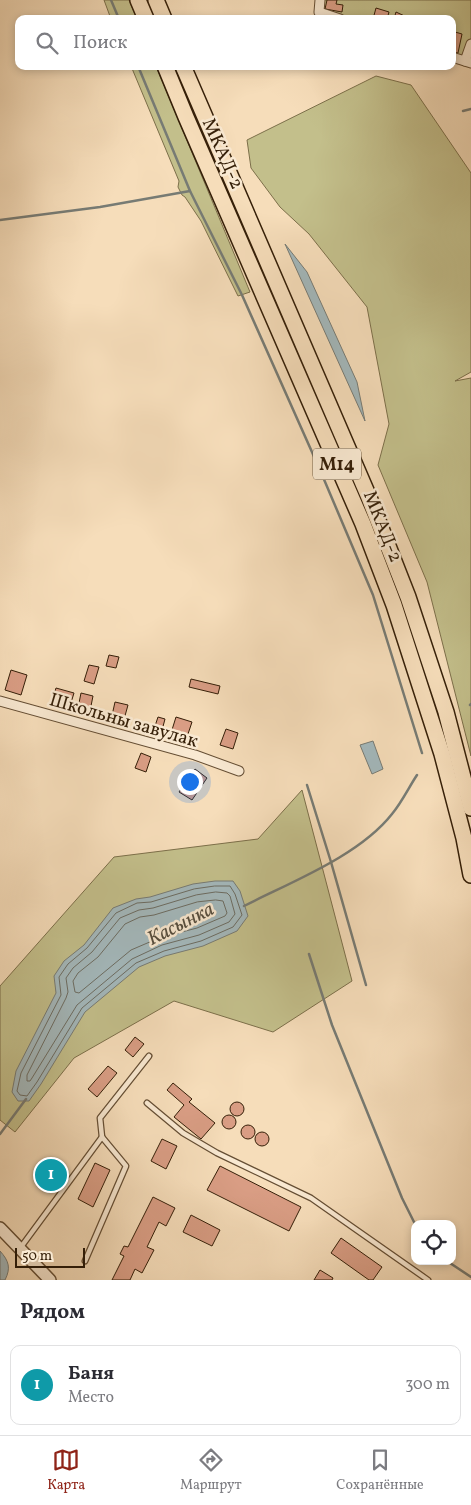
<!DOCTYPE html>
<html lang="ru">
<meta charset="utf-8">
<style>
:root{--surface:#fff;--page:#f2f2f3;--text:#2b2b33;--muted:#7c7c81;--line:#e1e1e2;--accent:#8f2418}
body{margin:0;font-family:Vollkorn,serif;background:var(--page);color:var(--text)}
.controls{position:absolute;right:15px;bottom:15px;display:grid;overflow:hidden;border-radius:10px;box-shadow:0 2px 8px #0003}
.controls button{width:45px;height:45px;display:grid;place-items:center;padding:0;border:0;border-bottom:1px solid var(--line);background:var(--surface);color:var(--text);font:25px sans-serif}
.scale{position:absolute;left:15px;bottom:12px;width:70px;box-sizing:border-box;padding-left:5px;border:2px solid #351f08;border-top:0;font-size:14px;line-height:18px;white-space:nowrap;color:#351f08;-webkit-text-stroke:4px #f9e9d2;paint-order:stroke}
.you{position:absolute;left:189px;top:781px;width:18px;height:18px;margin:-12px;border:4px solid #fff;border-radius:50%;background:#1a73e8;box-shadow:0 0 0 8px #1a73e833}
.badge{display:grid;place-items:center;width:32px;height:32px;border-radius:50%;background:var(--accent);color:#fff;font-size:16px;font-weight:700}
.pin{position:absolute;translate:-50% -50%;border:2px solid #fff;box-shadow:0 1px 5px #0006}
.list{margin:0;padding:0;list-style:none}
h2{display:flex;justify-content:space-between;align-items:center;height:65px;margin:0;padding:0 20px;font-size:21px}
h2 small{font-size:16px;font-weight:400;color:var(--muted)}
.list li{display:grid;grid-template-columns:32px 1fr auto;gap:15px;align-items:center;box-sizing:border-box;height:80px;margin:0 10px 10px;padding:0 10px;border:1px solid var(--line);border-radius:10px}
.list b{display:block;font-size:19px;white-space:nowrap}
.list p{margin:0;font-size:16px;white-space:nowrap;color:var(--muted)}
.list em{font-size:16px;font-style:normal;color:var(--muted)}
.icon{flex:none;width:28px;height:28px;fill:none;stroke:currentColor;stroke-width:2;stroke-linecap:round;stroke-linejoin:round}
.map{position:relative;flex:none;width:471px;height:1280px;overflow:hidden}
.search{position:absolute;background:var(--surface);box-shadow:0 2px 8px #0003;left:15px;right:15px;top:15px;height:55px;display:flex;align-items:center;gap:12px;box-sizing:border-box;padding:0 18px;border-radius:10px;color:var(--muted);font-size:19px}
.sheet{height:155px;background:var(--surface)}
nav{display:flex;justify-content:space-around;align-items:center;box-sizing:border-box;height:70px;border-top:1px solid var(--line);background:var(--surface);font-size:14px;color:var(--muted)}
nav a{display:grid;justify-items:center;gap:2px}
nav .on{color:var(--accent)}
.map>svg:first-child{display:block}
.green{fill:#c3bf8b;stroke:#7c6f4a}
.water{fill:#a3b8bc;stroke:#777b74}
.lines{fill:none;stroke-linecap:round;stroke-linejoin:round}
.shore{stroke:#6c6c62;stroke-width:1}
.stream{stroke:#777b74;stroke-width:2.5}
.building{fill:#d99d84;stroke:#351f08}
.service-casing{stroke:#654e34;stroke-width:7}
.minor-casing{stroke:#654e34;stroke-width:11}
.tertiary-casing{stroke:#654e34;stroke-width:14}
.trunk-casing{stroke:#351f08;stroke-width:18}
.service{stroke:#f9e9d2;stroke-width:4.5}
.minor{stroke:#f9e9d2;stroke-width:9}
.tertiary{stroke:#f9e9d2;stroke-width:11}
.trunk{stroke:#f6ddba;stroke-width:15}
.labels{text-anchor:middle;stroke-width:5;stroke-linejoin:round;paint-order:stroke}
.shield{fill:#f9e9d2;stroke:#705c45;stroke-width:1}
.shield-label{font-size:18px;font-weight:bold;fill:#351f08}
.street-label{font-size:19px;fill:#351f08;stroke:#f9e9d2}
.water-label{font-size:20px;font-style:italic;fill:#564d3e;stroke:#f9e9d2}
</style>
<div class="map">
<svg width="471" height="1280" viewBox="0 0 471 1280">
<rect width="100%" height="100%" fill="#f6ddba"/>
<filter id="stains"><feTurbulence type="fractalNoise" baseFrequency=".004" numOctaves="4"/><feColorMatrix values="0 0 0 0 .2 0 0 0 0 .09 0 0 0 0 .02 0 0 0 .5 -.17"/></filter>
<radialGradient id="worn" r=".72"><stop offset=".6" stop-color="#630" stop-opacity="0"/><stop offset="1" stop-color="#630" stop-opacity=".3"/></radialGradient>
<g class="green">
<path d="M 104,0 L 129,0 L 137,19 L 111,19 Z"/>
<path d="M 320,0 L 471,0 L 471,63 L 452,57 L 452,19 L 340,19 L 319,12 Z"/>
<path d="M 131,66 L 156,66 L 250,292 L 238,296 L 201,221 L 185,197 L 182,195 L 178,187 L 179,181 Z"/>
<path d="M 376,76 L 411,85 L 471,173 L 471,372 L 455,381 L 471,378 L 471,756 L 427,582 L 378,465 L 389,424 L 367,307 L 309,234 L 280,207 L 251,168 L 247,140 Z"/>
<path d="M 302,790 L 352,981 L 273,1032 L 174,1001 L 74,1058 L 15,1132 L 0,1120 L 0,986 L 114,857 L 258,839 Z"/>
</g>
<g class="water">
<path d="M 285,244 L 307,272 L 357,382 L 365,421 Z"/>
<path d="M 373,741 L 383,769 L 372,774 L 360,745 Z"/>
<path d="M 215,881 L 233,881 L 240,891 L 248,916 L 237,931 L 203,946 L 165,956 L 139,967 L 85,1012 L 41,1084 L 29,1101 L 18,1101 L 12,1092 L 16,1071 L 56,993 L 54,976 L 64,961 L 84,945 L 113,908 L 136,899 L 150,897 L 193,884 Z"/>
<path d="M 0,1251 C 9,1261 11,1268 5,1280 L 0,1280 Z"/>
</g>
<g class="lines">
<g class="shore">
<path d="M 215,886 L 230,886 L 235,894 L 242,915 L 233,927 L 201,941 L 164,951 L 136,963 L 82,1008 L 37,1082 L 27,1096 L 20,1095 L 17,1091 L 21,1073 L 61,995 L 59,977 L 68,964 L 87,948 L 116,913 L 137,903 L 151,902 L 194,889 Z"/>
<path d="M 216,892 L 227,893 L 230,896 L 235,914 L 229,922 L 199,935 L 162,945 L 132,959 L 77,1005 L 32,1078 L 30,1081 L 27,1081 L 27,1075 L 66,998 L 68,992 L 66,978 L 73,968 L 92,952 L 120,918 L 139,910 L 153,908 L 196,895 Z"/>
<path d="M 216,900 L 223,901 L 227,913 L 225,916 L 197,928 L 159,938 L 131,950 L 79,993 L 75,992 L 73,981 L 78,973 L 98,957 L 125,924 L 140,917 L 154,915 L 197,902 Z"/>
</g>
<g class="stream">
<path d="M 111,0 L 119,19"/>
<path d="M 138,66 L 190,191 L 242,295 L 320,470 L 373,595 L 422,753"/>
<path d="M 463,111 L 471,109"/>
<path d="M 0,220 L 100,207 L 190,191"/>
<path d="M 470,705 L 471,704"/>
<path d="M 307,785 L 331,862 L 366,985"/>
<path d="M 244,906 C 291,882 359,856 392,814 C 402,802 409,787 417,775"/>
<path d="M 309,954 L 332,1025 L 402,1198 L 415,1224"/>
<path d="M 0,1134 L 26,1099"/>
<path d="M 447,1261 L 471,1277"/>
</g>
</g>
<g class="building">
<path d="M 327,0 L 337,0 L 336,4 L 343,5 L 342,12 L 325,9 Z"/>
<path d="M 376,8 L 389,12 L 387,19 L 373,19 Z"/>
<path d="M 396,12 L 411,19 L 394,19 Z"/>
<path d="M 455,32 L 462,34 L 458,53 L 452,52 L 452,43 Z"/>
<path d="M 109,655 L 119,657 L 116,668 L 106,666 Z"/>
<path d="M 89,665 L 99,667 L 94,684 L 84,681 Z"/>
<path d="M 11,670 L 27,675 L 21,695 L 5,690 Z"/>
<path d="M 191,679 L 220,686 L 218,694 L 189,687 Z"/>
<path d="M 56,688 L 74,693 L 70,706 L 52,701 Z"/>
<path d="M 81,693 L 93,696 L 90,711 L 78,708 Z"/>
<path d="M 115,702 L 128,705 L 123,723 L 111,720 Z"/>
<path d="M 158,717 L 165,719 L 161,734 L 153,732 Z"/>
<path d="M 176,717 L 192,722 L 187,737 L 171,733 Z"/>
<path d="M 226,729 L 238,733 L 233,749 L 220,745 Z"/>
<path d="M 141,753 L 151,757 L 146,772 L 135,768 Z"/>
<path d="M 195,769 L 207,778 L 192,800 L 179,792 Z"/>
<path d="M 135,1037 L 144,1044 L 133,1057 L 125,1050 Z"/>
<path d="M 108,1066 L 117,1073 L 97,1097 L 88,1089 Z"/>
<path d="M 173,1083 L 192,1099 L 189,1102 L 215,1123 L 201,1139 L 174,1117 L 184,1105 L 167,1090 Z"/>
<circle cx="237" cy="1109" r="7"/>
<circle cx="229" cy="1122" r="7"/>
<circle cx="248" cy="1132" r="7"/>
<circle cx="262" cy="1139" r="7"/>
<path d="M 162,1139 L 177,1146 L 166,1169 L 151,1161 Z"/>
<path d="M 50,1163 L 63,1172 L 53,1188 L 39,1179 Z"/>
<path d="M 95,1163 L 110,1170 L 93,1207 L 78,1199 Z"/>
<path d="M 220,1166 L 301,1207 L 289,1231 L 207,1190 Z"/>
<path d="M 153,1197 L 175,1208 L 166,1226 L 159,1222 L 147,1247 L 154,1250 L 142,1273 L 135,1269 L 130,1280 L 112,1280 L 124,1256 L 120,1254 L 124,1246 L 128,1247 Z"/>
<path d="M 191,1215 L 220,1230 L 212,1246 L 183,1232 Z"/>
<path d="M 341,1238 L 382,1267 L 373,1280 L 369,1280 L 331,1253 Z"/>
<path d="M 320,1270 L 333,1278 L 332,1280 L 314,1280 Z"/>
</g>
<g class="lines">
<g class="service-casing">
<g id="service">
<path d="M 147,1103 L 183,1133 L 217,1153 L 311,1198 L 428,1280"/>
<path d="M 102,1137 L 100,1118 L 149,1056"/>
<path d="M 21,1247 L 102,1137 L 126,1166 L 85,1261"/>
</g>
</g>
<g class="minor-casing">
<g id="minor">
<path d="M 320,0 L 319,12 L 340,19"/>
<path d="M 452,57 L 471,63"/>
<path d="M 465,61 L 471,44"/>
<path d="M 0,701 L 195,755 L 239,771"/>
</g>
</g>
<g class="tertiary-casing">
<path id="tertiary" d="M 0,1228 L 50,1280"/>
</g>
<g class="trunk-casing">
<g id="trunk">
<path d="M 138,0 L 146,19"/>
<path d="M 156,0 L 164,19"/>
<path d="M 165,66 L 186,117 L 363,524 L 394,605 L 442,754 L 464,838 L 471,875"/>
<path d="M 183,66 L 368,495 L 408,597 L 446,712 L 471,808"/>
</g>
</g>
<use href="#service" class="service"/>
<use href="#minor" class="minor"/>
<use href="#tertiary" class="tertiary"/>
<use href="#trunk" class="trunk"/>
</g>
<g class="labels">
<rect class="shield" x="313" y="448.5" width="48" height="31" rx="4"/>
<g class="shield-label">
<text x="337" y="470">М14</text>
</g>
<g class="street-label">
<text transform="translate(224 153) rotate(66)" y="7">МКАД-2</text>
<text transform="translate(384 526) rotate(68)" y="7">МКАД-2</text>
<text transform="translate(124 719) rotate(16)" y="7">Школьны завулак</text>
</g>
<g class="water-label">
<text transform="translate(180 923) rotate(-27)" y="7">Касынка</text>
</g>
</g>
<rect width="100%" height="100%" filter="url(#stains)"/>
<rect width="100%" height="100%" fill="url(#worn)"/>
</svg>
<div class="controls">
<button><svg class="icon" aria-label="locate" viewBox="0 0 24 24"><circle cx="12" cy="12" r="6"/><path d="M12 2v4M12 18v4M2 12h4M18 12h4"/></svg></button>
</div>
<div class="scale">50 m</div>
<div class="you"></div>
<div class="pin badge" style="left:51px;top:1175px;background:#0f9aa8">1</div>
<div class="search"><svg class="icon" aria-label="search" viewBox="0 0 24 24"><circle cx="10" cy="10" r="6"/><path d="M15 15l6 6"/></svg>Поиск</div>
</div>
<section class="sheet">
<h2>Рядом<small></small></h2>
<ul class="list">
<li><span class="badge" style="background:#0f9aa8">1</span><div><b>Баня</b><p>Место</p></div><em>300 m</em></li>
</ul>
</section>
<nav>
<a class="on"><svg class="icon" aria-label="map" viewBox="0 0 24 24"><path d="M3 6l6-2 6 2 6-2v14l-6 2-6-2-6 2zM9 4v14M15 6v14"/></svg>Карта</a>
<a><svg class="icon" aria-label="directions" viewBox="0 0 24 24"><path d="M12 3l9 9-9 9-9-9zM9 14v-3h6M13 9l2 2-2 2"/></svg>Маршрут</a>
<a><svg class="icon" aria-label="saved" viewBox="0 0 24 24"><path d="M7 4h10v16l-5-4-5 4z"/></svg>Сохранённые</a>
</nav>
